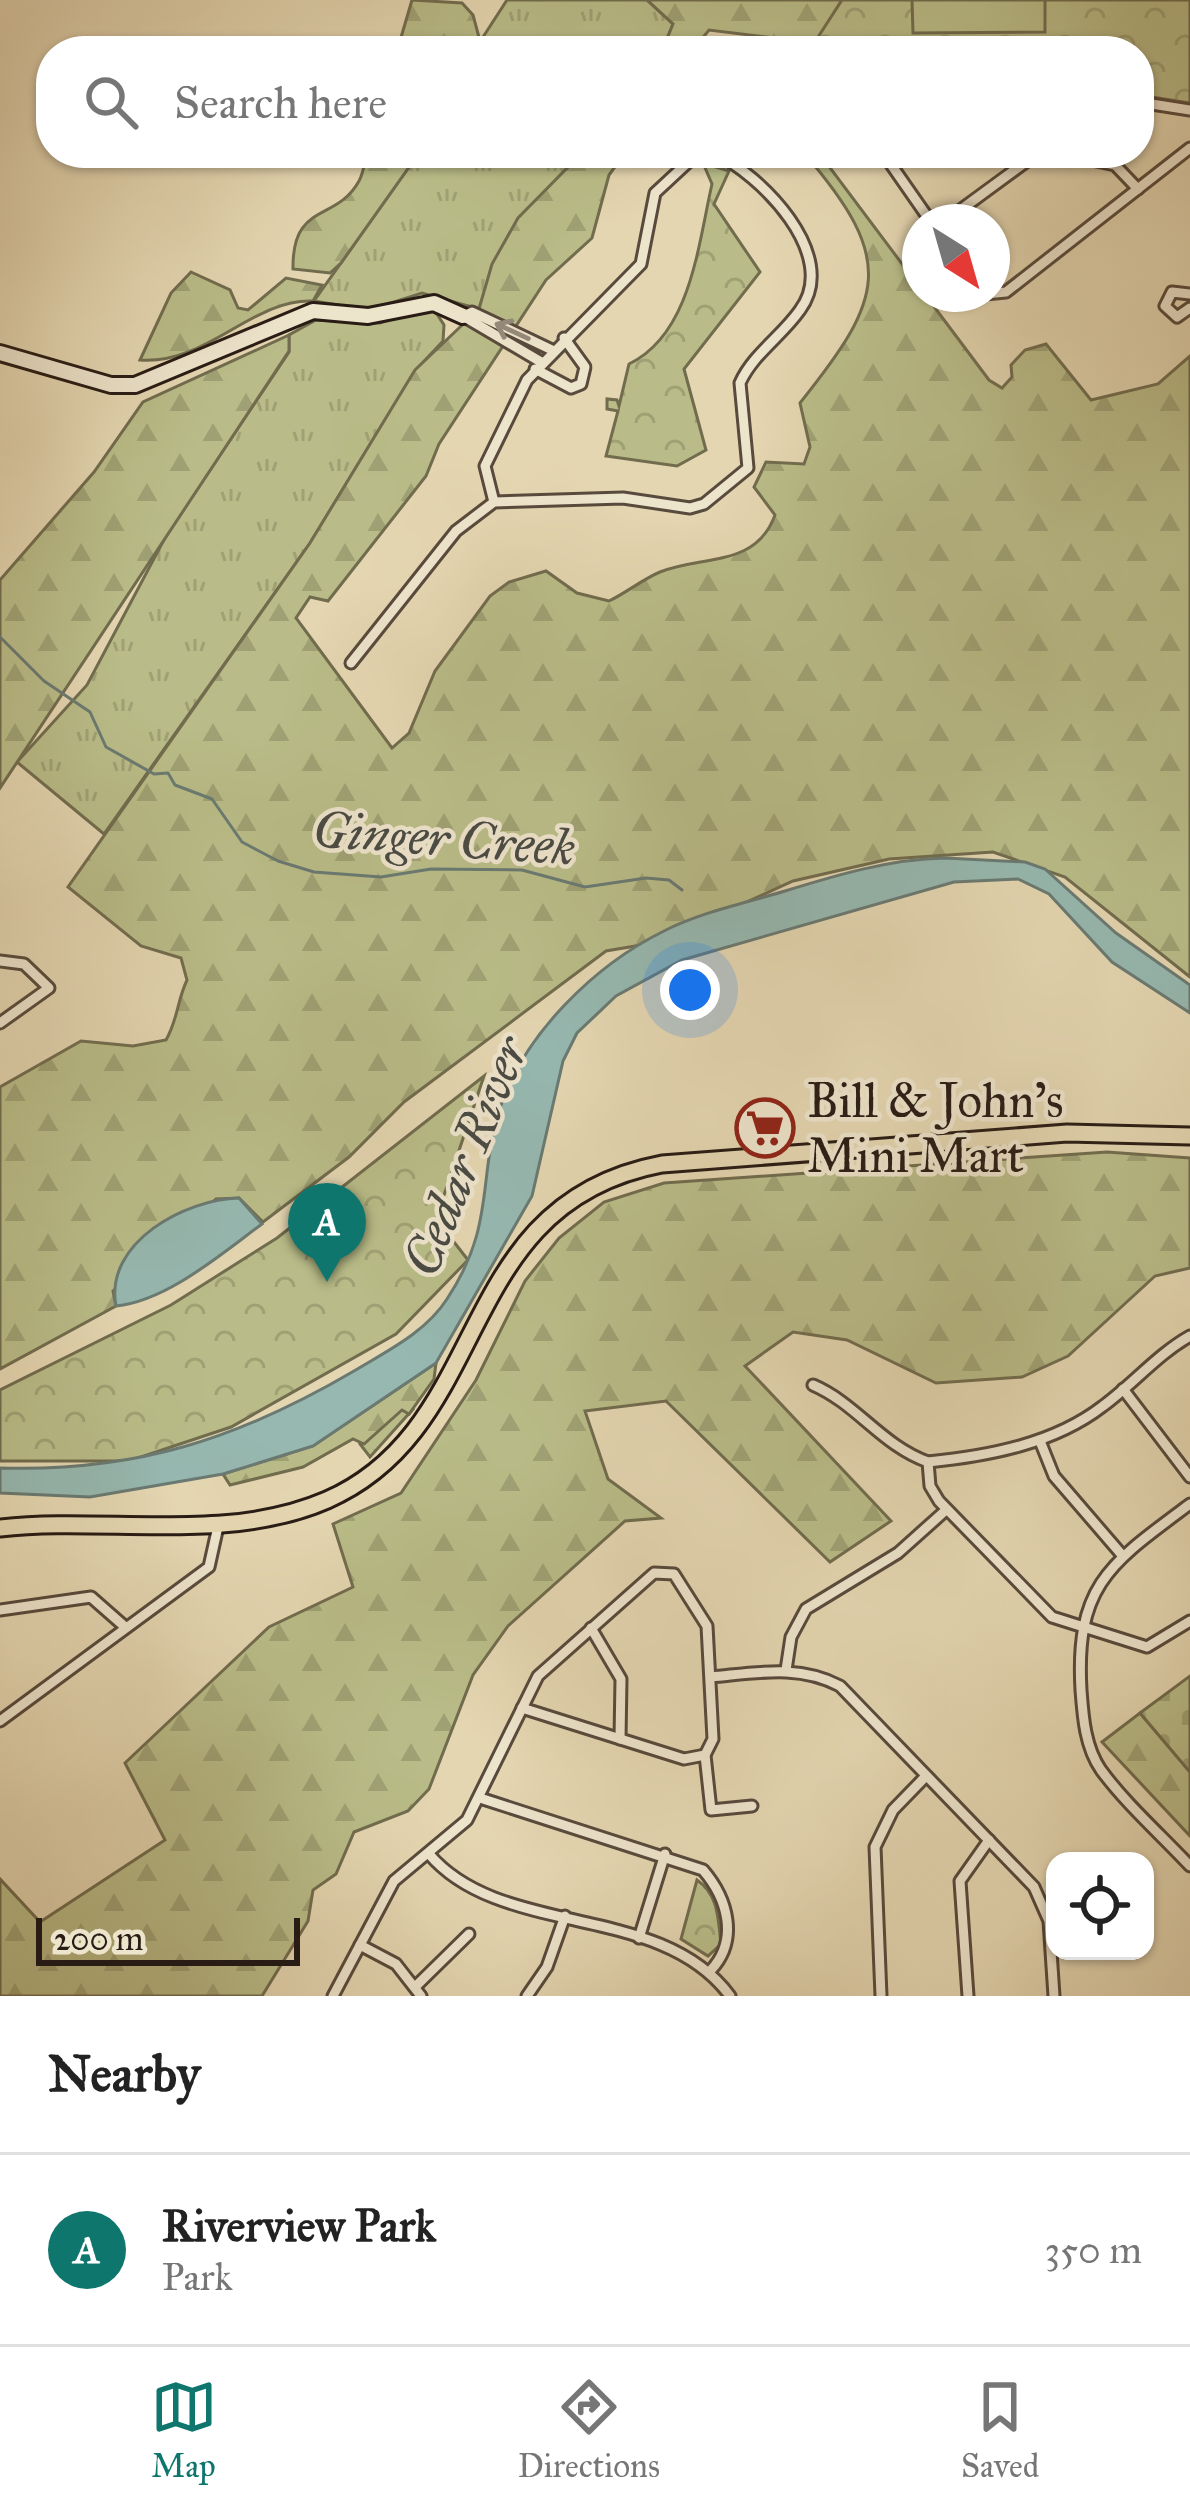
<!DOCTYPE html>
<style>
:root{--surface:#fff;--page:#f6f6f6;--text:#222;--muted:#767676;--line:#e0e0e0;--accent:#0f766e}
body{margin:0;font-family:"IM FELL Great Primer",serif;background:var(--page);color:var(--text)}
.controls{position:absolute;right:36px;bottom:36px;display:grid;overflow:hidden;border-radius:24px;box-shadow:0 3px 9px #0004}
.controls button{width:108px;height:108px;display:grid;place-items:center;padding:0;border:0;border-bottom:3px solid var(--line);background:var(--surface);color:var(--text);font:60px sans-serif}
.compass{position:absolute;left:902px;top:204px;width:108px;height:108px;border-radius:50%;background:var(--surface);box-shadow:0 3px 9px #0004;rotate:143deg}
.scale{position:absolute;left:36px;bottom:30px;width:264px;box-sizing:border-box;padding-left:12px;border:6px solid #291c15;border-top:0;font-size:33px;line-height:42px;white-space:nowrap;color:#291c15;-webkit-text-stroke:9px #ede4cc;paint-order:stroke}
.you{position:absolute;left:690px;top:990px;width:42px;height:42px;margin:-30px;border:9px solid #fff;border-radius:50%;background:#1a73e8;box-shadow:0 0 0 18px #1a73e833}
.badge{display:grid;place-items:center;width:78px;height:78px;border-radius:50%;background:var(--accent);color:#fff;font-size:39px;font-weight:700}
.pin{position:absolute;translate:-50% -99px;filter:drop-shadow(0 3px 6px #0008)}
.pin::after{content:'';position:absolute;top:63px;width:42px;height:36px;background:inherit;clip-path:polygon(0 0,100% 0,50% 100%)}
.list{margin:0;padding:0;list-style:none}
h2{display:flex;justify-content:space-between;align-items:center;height:156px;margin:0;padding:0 48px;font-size:51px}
h2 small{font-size:39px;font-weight:400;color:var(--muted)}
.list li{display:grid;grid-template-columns:78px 1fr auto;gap:36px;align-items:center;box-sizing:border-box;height:192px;padding:0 48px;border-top:3px solid var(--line)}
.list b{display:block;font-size:45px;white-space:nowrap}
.list p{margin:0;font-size:39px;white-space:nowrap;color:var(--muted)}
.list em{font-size:39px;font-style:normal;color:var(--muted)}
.icon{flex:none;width:66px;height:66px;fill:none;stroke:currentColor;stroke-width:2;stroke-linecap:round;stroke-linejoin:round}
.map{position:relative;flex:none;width:1190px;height:1996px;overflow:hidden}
.search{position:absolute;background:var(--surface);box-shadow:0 3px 9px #0004;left:36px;right:36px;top:36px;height:132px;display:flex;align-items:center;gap:30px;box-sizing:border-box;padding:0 42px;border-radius:48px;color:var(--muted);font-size:45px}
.sheet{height:348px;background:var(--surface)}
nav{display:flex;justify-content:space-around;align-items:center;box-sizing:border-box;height:168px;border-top:3px solid var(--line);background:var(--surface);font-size:33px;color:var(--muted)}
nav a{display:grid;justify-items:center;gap:6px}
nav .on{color:var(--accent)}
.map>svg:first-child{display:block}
.grass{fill:url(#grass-tufts);stroke:#716c4e;stroke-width:3}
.forest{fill:url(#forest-firs);stroke:#716c4e;stroke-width:3}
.cemetery{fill:url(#cemetery-stones);stroke:#716c4e;stroke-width:3}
.park{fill:url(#park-crowns);stroke:#716c4e;stroke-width:3}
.pitch{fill:#b9bc88;stroke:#716c4e;stroke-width:3}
.water{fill:#96b8b0;stroke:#6a7a72;stroke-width:3}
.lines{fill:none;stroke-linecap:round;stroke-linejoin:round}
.stream{stroke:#6a7a72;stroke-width:3}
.street-casing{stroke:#584a3c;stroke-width:15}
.secondary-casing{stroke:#291c15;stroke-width:20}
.primary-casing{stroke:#291c15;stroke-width:21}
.street{stroke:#ede4cc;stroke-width:9}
.secondary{stroke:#ede4cc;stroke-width:14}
.primary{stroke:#e4d6b1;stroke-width:15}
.oneway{stroke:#958a7a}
.labels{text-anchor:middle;stroke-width:9;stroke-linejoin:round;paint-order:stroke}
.poi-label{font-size:48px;fill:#291c15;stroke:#ede4cc;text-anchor:start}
.water-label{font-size:51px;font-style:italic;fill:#4a4b44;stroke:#ede4cc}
</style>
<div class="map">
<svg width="1190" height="1996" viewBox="0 0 1190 1996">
<defs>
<pattern id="grass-tufts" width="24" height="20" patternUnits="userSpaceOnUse" patternTransform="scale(3)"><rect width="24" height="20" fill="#b9bc88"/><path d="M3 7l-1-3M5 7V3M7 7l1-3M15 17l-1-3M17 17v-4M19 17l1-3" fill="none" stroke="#9fa174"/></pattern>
<pattern id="forest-firs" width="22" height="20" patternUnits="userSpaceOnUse" patternTransform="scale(3)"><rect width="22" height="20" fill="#b9bc88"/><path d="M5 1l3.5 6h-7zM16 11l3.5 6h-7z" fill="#9fa174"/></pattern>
<pattern id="cemetery-stones" width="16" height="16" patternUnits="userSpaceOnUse" patternTransform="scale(3)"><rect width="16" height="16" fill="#b9bc88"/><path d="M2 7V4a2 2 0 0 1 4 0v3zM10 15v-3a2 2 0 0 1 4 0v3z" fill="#9fa174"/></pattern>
<pattern id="park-crowns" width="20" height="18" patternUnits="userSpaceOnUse" patternTransform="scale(3)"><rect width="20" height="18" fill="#b9bc88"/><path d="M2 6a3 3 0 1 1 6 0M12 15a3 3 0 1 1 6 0" fill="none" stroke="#9fa174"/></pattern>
</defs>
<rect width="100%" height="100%" fill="#e4d6b1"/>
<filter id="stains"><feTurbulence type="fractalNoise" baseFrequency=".00167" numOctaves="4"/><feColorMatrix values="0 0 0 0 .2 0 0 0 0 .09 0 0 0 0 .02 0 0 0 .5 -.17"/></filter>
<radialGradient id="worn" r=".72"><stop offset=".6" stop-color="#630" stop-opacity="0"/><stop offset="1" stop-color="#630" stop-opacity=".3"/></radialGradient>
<g class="grass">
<path d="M 507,0 L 647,0 L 673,24 L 662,51 L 474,51 Z"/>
<path d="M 419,153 L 582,153 C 530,205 501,237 479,309 L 422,293 L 369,310 L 314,301 Z"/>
<path d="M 420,310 L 435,311 L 444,325 L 443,341 L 415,371 L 310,543 L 104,834 L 17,762 L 87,685 L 166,536 L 289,352 L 289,335 L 316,320 L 380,323 Z"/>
<path d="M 414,1408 L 370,1457 L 360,1444 L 402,1409 L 409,1414 Z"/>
</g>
<g class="forest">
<path d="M 412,0 L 462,3 L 473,15 L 480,41 L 474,51 L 397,51 Z"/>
<path d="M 647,0 L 842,0 L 816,43 L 709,30 L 692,51 L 662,51 L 673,24 Z"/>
<path d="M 367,153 L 419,153 L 341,263 L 330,273 L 293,269 C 292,201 336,223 359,181 C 363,174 365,162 367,153 Z"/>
<path d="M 582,153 L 625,153 L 609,175 L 592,238 L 546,280 L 439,444 L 426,476 L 328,601 L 310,597 L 296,618 L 392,748 L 409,733 L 435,671 L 490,596 L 509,582 L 546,571 L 577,593 L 609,601 C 626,593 643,579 660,572 C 701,555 756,568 775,515 L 754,487 L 766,462 L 804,464 L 810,447 L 800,403 C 884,298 897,261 804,153 L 819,153 L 989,380 L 1002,388 L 1012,377 L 1011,365 L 1025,350 L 1046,344 L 1091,400 L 1158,384 L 1190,356 L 1190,977 L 1065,877 L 993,852 L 889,859 L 793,881 L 659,942 L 606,951 L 404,1102 L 349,1157 L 263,1222 L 239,1198 L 216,1199 L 113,1291 L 116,1306 L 0,1369 L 0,1087 L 81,1041 L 133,1046 L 166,1040 C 178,1019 177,1001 187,980 L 181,958 L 141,946 L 68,887 L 310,543 L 415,370 L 479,309 L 492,264 L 518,218 Z"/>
<path d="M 191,272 L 230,290 L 238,308 L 248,310 L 286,278 L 322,285 L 313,301 C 253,298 207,365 140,360 L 171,293 Z"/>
<path d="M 289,335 L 289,351 L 0,788 L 0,580 L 94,472 L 143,402 Z"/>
<path d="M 1107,1152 L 1190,1158 L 1190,1268 L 1155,1276 L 1068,1356 L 1022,1377 L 936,1383 L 847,1340 L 793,1332 L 745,1366 L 891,1521 L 830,1562 L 666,1401 L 585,1411 L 608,1479 L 661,1518 L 625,1521 L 508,1626 L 473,1675 L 429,1789 L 408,1811 L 354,1832 L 336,1874 L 313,1890 L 308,1921 L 262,1996 L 0,1996 L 0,1879 L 40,1922 L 165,1840 L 125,1763 L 269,1627 L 353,1587 L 333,1524 L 401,1493 L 476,1380 L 525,1281 L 559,1238 L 604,1202 L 664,1183 Z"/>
<path d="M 436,1363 L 434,1379 L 409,1414 L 402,1410 L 364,1444 L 353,1439 L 303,1467 L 230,1485 L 223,1474 L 313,1446 Z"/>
<path d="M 1140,1713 L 1190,1772 L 1190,1836 L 1102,1742 Z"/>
</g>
<path class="cemetery" d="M 1190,1676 L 1190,1772 L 1140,1713 Z"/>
<g class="park">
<path d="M 842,0 L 1190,0 L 1190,103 L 1139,95 L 1139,51 L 811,48 Z"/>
<path d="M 703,163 L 729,171 L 714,204 L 760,272 L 684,369 L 706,450 L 677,466 L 606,456 L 618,411 L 607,409 L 607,399 L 617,400 L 619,406 L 629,364 C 691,334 698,245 712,184 Z"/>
<path d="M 484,1076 L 436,1219 L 468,1260 L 396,1334 L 231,1427 L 129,1461 L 0,1461 L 0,1390 L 171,1305 L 277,1238 Z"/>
<path d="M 697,1880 C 719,1895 718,1919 721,1944 L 708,1956 L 681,1939 Z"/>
</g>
<path class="pitch" d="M 912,0 L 1045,0 L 1045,32 L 913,33 Z"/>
<g class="water">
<path d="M 945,858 L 1025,862 L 1045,869 L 1116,933 L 1190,985 L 1190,1013 L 1112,962 L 1049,894 L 1018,879 L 954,882 L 682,960 L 616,996 L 577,1033 L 563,1061 L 532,1196 L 436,1363 L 313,1446 L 223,1474 L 90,1497 L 0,1493 L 0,1468 C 136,1472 238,1439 354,1371 C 387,1351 426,1332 447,1299 C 496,1225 477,1180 500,1108 C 524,1034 595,965 664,931 C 701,912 746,903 785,891 C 837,875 890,859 945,858 Z"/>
<path d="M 239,1198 L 262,1224 C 221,1254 167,1301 116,1306 C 104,1242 186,1199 239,1198 Z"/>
</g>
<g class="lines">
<path class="stream" d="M 0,637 L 44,681 L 90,712 L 106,747 L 154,774 L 168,773 L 175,785 L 212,799 L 242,842 L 278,861 L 314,872 L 381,877 L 431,869 L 522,870 L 585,887 L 646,878 L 669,880 L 682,890"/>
<g class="street-casing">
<g id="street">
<path d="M 1139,102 L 1190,110"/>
<path d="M 883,153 L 931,222"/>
<path d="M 1059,153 L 1115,165 L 1138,189"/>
<path d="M 944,222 L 1038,153"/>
<path d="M 985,294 L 1006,292 L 1190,148"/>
<path d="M 1190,294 L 1172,292 L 1165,306 L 1177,317 L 1190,308"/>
<path d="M 541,362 L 463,316 L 472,312 L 552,350"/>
<path d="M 535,369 L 571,388 L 581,384 L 585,367 L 564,338"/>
<path d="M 494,502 L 485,466 L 527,380 L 641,264 L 655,193 L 698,153"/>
<path d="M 351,663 L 456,531 L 494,502 L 623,498 L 690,508 L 704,504 L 748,468 L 740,383 C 753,354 782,336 800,310 C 841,255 760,174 714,153"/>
<path d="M 0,961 L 24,964 L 49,988 L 0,1023"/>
<path d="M 813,1385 C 857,1404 881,1445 928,1462 L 930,1486 L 939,1501 L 1052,1617 L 1147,1647 L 1190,1621"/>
<path d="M 1123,1389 L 1190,1477"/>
<path d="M 1040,1441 L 1054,1476 L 1122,1555"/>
<path d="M 928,1462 C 988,1456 1054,1444 1103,1406 C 1133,1384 1158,1354 1190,1336"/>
<path d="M 1190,1504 C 1111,1563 1075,1584 1081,1690 C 1083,1717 1085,1747 1101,1770 C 1126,1804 1161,1835 1190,1866"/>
<path d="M 0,1610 L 91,1597 L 124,1626"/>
<path d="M 591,1628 L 621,1679 L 620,1739"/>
<path d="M 786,1670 L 791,1637 L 806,1609 L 898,1553 L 946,1510"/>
<path d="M 711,1677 C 756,1673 799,1664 840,1686 L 1034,1887 L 1049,1921 L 1054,1996"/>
<path d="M 522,1708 L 684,1759 L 705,1755"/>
<path d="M 0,1721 L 209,1567 L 219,1522"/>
<path d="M 480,1798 L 703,1870 C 728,1899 739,1940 711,1970"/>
<path d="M 429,1854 C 501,1939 660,1901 730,1996"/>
<path d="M 639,1938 L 665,1854"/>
<path d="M 360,1945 L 396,1964 L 421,1996"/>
<path d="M 415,1987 L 469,1934"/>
<path d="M 333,1996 L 394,1881 L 467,1820 L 538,1676 L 654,1573 L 674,1574 L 707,1626 L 713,1739 L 705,1755 L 711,1810 L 752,1806"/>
<path d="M 527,1996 L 547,1967 L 565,1916"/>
<path d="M 881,1996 L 875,1847 L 893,1810 L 926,1776"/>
<path d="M 968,1996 L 960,1881 L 989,1840"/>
</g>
</g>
<g class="secondary-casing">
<path id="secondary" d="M 0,353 L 111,385 L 135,385 L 313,311 L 368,316 L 434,303 L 463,316"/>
</g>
<g class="primary-casing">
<path id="primary" d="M 0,1528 C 106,1516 226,1544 327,1500 C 496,1426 450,1204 662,1164 L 1067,1133 L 1190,1136"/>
</g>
<use href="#street" class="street"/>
<use href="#secondary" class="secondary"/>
<use href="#primary" class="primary"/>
</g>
<defs><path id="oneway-shaft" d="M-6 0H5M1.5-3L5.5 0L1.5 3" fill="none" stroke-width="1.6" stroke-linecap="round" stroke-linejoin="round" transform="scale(3)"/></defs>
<use class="oneway" href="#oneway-shaft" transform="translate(512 331) rotate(-155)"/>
<defs>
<g id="supermarket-ring" transform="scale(3)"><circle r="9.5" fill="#ede4cc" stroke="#8f2418" stroke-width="1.5"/><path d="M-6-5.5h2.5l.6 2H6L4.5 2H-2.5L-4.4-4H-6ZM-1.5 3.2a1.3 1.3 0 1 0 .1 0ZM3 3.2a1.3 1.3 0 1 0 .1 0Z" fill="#8f2418"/></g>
</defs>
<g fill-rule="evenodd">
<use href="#supermarket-ring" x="765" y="1128"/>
</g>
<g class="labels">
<g class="poi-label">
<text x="807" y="1117">Bill &amp; John's<tspan x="807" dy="55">Mini Mart</tspan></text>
</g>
<g class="water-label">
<text transform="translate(444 838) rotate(4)" y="18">Ginger Creek</text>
<text transform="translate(465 1156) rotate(-68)" y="18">Cedar River</text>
</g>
</g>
<rect width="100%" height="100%" filter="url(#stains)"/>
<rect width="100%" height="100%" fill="url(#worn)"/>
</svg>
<div class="controls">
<button><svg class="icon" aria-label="locate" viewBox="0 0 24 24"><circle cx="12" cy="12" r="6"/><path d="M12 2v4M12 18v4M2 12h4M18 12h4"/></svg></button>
</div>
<svg class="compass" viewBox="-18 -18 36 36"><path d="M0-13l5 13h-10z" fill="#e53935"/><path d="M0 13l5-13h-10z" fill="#767676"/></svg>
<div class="scale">200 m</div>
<div class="you"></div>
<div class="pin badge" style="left:327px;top:1282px">A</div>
<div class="search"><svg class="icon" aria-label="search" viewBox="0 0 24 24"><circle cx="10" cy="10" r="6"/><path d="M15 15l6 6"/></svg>Search here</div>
</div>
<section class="sheet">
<h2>Nearby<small></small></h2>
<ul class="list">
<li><span class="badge">A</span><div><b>Riverview Park</b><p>Park</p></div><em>350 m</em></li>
</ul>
</section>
<nav>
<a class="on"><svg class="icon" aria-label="map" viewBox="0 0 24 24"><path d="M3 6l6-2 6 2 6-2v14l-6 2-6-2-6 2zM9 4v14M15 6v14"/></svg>Map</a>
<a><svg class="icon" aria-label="directions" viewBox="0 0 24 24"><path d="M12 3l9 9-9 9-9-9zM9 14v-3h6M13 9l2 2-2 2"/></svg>Directions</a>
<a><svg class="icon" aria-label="saved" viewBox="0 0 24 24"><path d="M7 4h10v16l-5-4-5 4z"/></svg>Saved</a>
</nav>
